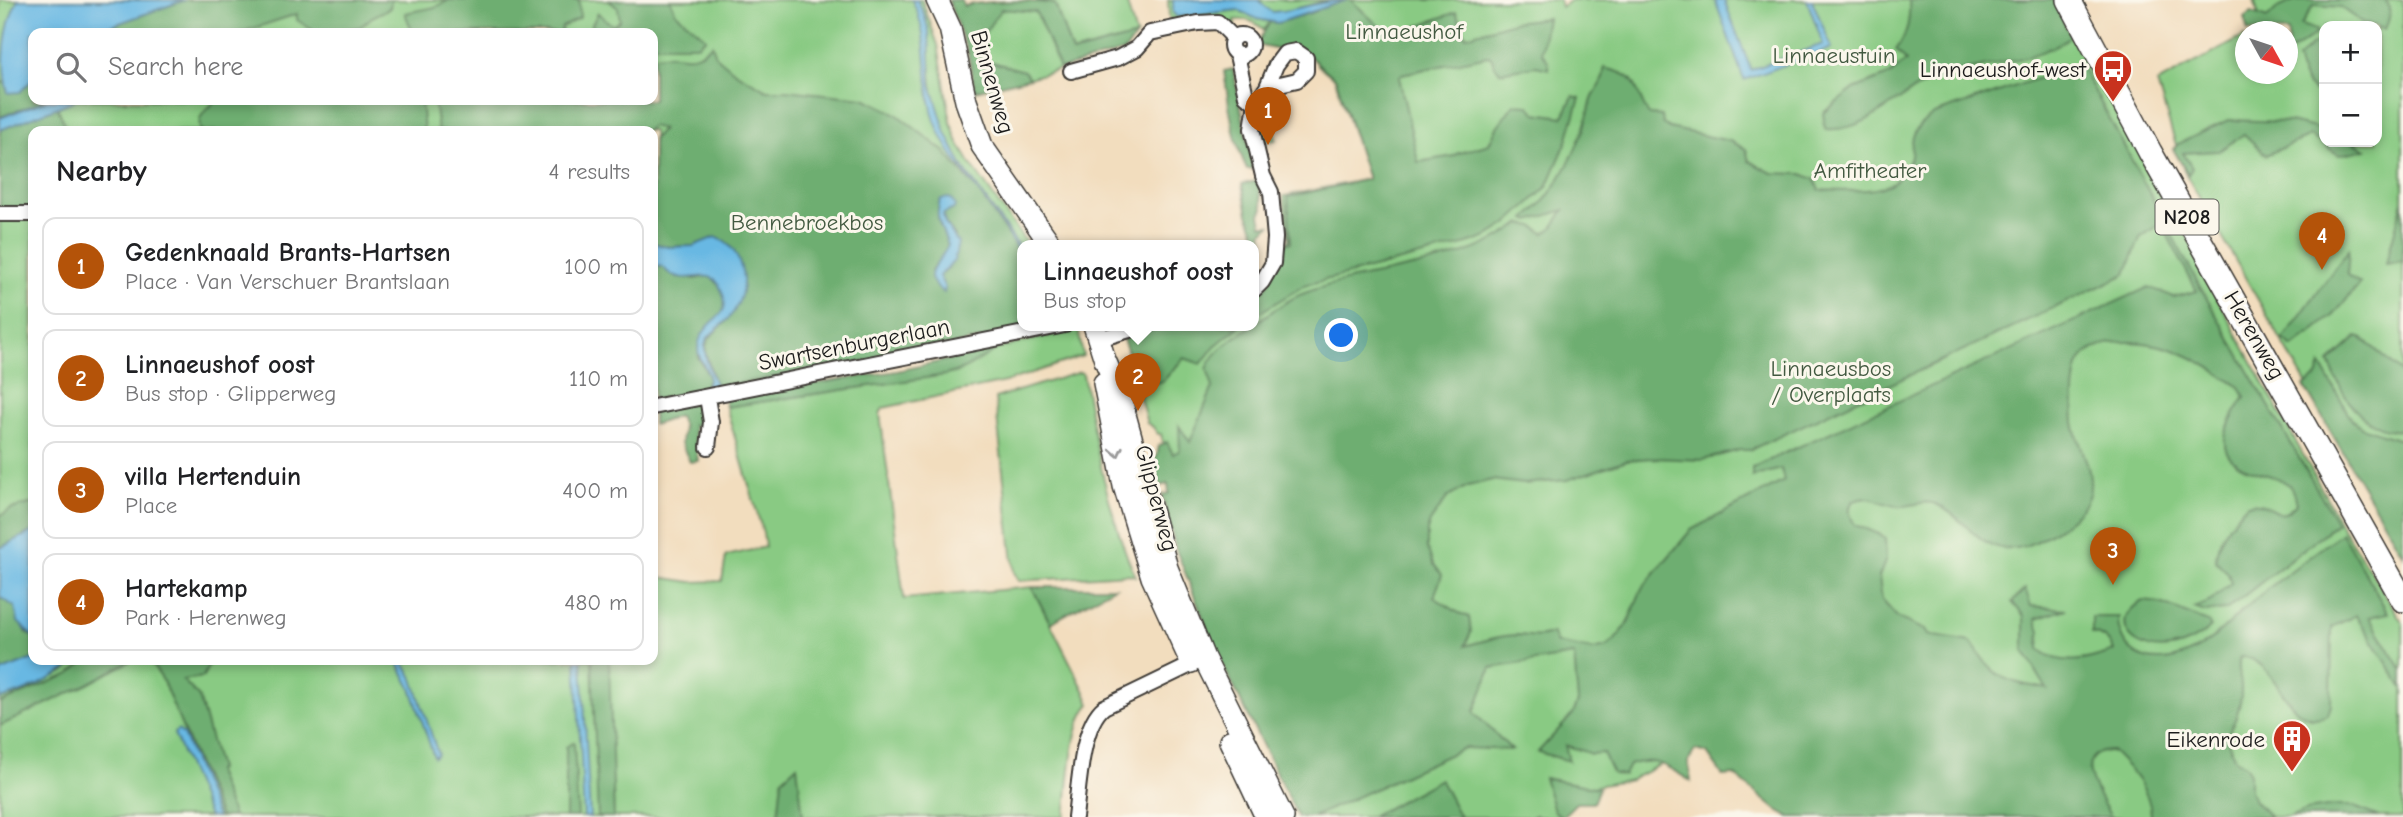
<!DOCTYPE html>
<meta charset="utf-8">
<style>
:root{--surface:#fff;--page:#f6f6f6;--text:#202124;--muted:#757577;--line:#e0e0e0;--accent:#b45309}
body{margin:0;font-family:"Comic Neue",sans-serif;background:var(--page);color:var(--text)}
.controls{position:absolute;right:21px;top:21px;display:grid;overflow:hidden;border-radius:14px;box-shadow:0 4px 10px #0003}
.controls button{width:63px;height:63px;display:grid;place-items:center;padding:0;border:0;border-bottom:2px solid var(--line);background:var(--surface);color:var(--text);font:35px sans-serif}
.compass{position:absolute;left:2235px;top:21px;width:63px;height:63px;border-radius:50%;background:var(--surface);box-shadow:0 4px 10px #0003;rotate:130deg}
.you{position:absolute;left:1342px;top:336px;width:24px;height:24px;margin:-18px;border:5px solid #fff;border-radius:50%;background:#1a73e8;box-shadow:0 0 0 10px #1a73e833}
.badge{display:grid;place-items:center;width:46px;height:46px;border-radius:50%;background:var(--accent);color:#fff;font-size:23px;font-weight:700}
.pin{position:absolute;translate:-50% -58px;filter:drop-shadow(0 2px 4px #0008)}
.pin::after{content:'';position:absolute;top:37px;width:24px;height:21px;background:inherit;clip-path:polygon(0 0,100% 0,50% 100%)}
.popup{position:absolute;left:1017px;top:240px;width:242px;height:91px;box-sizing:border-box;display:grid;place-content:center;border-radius:14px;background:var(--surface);filter:drop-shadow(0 2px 5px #0005);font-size:23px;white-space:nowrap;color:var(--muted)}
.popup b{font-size:26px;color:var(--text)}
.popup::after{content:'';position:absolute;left:50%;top:100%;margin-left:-14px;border:14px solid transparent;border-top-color:var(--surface)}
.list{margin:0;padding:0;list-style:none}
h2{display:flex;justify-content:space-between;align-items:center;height:91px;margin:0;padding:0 28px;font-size:30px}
h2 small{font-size:23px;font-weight:400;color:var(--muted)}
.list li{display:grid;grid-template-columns:46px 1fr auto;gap:21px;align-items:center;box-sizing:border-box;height:98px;margin:0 14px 14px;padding:0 14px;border:2px solid var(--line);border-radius:14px}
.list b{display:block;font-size:26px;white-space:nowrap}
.list p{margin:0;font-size:23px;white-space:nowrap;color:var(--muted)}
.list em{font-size:23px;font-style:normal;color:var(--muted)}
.icon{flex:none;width:38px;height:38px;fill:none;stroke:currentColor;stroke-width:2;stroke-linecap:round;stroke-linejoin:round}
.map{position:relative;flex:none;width:2403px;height:817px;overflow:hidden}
.search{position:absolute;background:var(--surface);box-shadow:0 4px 10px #0003;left:28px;top:28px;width:630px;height:77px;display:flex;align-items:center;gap:18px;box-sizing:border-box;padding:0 24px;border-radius:14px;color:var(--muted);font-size:26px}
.panel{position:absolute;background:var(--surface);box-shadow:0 4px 10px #0003;left:28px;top:126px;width:630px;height:539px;border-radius:14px}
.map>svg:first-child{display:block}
.green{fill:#89ca83;stroke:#527350;stroke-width:2;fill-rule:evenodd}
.forest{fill:#6eae71;stroke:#456546;stroke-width:2;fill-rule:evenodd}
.water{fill:#68b8e3;stroke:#426a80;stroke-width:2}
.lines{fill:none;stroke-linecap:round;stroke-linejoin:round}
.street-casing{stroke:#3c3934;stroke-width:18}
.secondary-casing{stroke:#3c3934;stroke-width:24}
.primary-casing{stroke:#3c3934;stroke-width:26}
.street{stroke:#fff;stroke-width:14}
.secondary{stroke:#fff;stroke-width:21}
.primary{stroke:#fff;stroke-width:23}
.oneway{stroke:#999}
.labels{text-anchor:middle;stroke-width:6;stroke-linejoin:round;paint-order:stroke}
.shield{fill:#fbf7ec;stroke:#5f5e5a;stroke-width:2}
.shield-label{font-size:21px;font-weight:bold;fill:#1c1c1c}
.park-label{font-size:23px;fill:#425940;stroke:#fbf7ec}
.poi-label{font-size:23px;fill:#1c1c1c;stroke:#fbf7ec;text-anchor:end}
.street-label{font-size:23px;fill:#1c1c1c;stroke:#fbf7ec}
</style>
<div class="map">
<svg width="2403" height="817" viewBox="0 0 2403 817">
<rect width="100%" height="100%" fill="#fbf7ec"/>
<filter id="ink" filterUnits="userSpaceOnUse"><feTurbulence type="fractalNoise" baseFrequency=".0143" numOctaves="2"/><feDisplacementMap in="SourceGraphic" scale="14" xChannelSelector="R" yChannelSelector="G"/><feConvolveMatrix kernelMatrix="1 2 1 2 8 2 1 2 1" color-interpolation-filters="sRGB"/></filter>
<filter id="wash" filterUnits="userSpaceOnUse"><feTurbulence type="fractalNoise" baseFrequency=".00686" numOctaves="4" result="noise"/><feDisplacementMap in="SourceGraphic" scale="28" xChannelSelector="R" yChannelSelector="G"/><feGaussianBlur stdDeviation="1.57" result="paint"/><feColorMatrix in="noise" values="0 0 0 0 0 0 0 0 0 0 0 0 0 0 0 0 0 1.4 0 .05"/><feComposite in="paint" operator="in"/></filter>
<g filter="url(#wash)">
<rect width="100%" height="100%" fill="#f2ddbe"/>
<g class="green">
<path d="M 0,0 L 912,0 L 920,16 L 924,28 L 938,128 L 1022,257 L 1023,325 L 653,411 L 653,131 L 33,131 L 33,660 L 0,675 ZM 33,33 L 653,33 L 653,100 L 33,100 Z"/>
<path d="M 917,0 L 922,0 L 938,45 L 951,123 L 957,140 L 970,163 L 1028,245 L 1023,245 L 1022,251 C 990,206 950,160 936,106 C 927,72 933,32 917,0 Z"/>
<path d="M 1036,0 L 1126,0 L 1136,36 L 1072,53 L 1055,4 Z"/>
<path d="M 1168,0 L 1216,13 L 1238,10 L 1257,19 L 1270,22 L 1264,30 C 1255,21 1247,19 1235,20 L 1235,27 L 1173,22 L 1169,17 Z"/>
<path d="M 1258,0 L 1327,0 L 1288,11 L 1271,12 Z"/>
<path d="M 1341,0 L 1387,64 L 1348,0 L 1559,0 L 1561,7 L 1571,0 L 2052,0 L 2072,39 L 2087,61 L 2173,204 L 2215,294 L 2343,528 L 2403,623 L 2403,817 L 1805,817 L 1719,745 L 1684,752 L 1631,780 L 1596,786 L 1552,803 L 1554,811 L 1562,817 L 1538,817 L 1536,815 L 1532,817 L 1303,817 L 1184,554 L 1161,434 L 1158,434 L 1153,427 L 1147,423 L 1140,398 L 1168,325 L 1254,325 L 1254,296 L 1269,284 L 1289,239 L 1284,196 L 1368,179 L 1335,79 L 1318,65 L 1290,16 Z"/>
<path d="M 2254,0 L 2403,0 L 2403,552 L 2184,171 L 2157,83 L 2245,36 L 2246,74 L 2288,74 L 2288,32 L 2263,27 ZM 2324,26 L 2377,26 L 2377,142 L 2324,142 Z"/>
<path d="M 1006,8 L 1036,12 L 1039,16 L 1060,69 L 1029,78 L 1024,71 L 985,60 L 973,50 L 999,11 Z"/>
<path d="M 1280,89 L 1282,98 L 1274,100 L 1270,114 L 1276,140 L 1260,142 L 1256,112 L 1265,94 Z"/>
<path d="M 1078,328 L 1083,356 L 1005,382 L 883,408 L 880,414 L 904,599 L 1032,587 L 1084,690 L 1090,704 C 1070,725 1069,788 1065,817 L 0,817 L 0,699 L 62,673 L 79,660 L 653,660 L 653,576 L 691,582 L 722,581 L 726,556 L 765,547 L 763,533 L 726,407 L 955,373 L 997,349 Z"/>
<path d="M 1080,372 L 1083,374 C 1095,442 1108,513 1135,576 L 1128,574 L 1018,581 L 1014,572 L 995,398 Z"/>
</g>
<g class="forest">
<path d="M 185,0 L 391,0 L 390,8 L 372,17 L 360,27 L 320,33 L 317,33 L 297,20 L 297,14 L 239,33 L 91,33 Z"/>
<path d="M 449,0 L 579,0 L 580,18 L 562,27 L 561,33 L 413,33 L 405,13 L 435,7 Z"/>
<path d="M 608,0 L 670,0 L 676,13 L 706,38 L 697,45 L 653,45 L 653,33 L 605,33 L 591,26 L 598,13 L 613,26 L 620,20 L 618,8 Z"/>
<path d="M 948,0 L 961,0 L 964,6 C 988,0 1029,0 1055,4 L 1072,53 L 1136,36 L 1125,51 L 1060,69 L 1036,12 L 1001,9 L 973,50 L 985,60 L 1024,71 L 1029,78 L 975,91 L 968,53 Z"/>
<path d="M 1327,0 L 1351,0 L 1384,31 L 1407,30 L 1456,12 L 1466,36 L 1513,22 L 1547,18 L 1541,52 L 1548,61 L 1549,69 L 1536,66 L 1500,72 L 1494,65 L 1492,58 L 1488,56 L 1402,74 L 1399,77 L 1418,162 L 1454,156 L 1456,154 L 1489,144 L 1497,127 L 1514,104 L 1528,105 L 1536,113 L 1563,117 L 1573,96 L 1580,98 L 1567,141 L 1547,187 L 1507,224 L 1485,238 L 1464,245 L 1305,285 L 1254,316 L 1254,296 L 1268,284 L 1285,244 L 1291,242 L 1288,197 L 1368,179 L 1336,79 L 1309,56 L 1256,45 L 1270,22 L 1278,23 L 1317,11 L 1321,3 Z"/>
<path d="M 1909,0 L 2053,0 L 2071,36 C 2029,67 1973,62 1927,83 C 1893,99 1865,133 1825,129 L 1823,113 L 1854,89 L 1891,74 L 1906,61 L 1896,50 C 1908,33 1910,20 1909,0 Z"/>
<path d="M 2295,0 L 2385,0 C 2392,11 2390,18 2385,29 L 2363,23 L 2341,7 L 2314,5 L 2301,25 L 2316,30 L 2317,33 L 2288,53 L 2288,32 L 2248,31 L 2244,18 L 2252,12 L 2267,18 L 2276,9 Z"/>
<path d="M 2324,38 L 2324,96 C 2306,90 2301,76 2297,59 L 2311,46 Z"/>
<path d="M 712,44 L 716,56 L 735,72 L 767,90 L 786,90 L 864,98 L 895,113 L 944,151 L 978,191 L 1022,257 L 1023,325 L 1049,325 L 890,358 L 715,387 C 710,353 692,349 725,323 L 730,245 L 715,237 L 693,246 L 668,247 L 653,243 L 653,139 L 662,129 L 652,126 L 646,131 L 438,131 L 434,100 L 653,100 L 653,57 C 680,48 688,68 712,44 ZM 939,203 L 945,223 L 955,236 L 949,267 L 939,276 L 941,284 L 931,270 L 944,254 L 948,245 L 938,219 Z"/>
<path d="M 2080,64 L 2200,287 L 2337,523 L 2226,610 L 2205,612 L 2194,608 L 2211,601 L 2231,583 L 2228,573 L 2216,561 C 2215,540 2233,519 2247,504 C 2251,504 2255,503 2259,504 C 2276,508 2280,523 2296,504 C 2295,499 2294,493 2291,488 C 2285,479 2268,475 2257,472 C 2208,458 2224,428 2245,397 L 2240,387 C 2222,376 2205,363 2186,355 C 2159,342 2102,332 2082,359 C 2073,370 2073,407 2074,422 C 2077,445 2095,468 2089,494 C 2083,516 2045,539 2025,546 C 1983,559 1969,520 1938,505 C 1925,498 1911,508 1897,506 C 1877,503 1872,493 1852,502 C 1847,511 1851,517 1855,525 L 1879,534 L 1885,539 L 1886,559 L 1879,577 L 1882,600 L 1898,618 L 1925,630 L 1928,635 L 1971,642 C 1997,681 2002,680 2047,689 L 2024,651 L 2024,616 L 2012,602 L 2025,589 L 2031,606 L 2066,609 L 2036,619 L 2040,632 L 2039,649 C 2061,668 2089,660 2114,651 C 2110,642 2102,635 2092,633 L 2092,617 L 2119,617 C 2116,627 2123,643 2131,650 C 2147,665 2173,661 2191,652 C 2216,640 2236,615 2257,598 C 2284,575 2313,554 2342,533 L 2388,613 L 2369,617 L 2403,671 L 2403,688 L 2356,615 L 2332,627 L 2331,705 L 2328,715 C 2284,734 2280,656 2240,657 C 2237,666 2240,676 2241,686 C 2242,706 2235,721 2226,737 L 2235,759 L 2246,766 L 2250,774 L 2250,791 L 2255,801 L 2270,817 L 2151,817 C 2152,791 2130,769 2112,751 C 2068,752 2100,797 2111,817 L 1790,817 L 1775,809 L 1734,775 L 1723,776 L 1707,753 L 1695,750 L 1688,762 L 1691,781 C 1666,767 1658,756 1629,765 L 1624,775 L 1613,774 L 1603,753 L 1591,754 L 1565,745 L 1569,761 L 1538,752 L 1573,714 L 1578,702 L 1574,655 L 1491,668 L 1474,713 L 1512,750 L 1464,748 L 1313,817 L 1298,817 L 1218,655 L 1176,550 L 1162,495 L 1169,493 L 1168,484 L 1160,486 L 1154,460 L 1157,456 L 1159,445 L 1167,442 L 1173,454 L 1180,450 L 1179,426 L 1190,442 L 1213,387 L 1207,369 C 1215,348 1236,337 1253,325 C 1267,315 1284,301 1302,294 C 1372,267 1461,271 1521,223 L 1533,226 L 1544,233 L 1552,228 L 1564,210 L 1530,221 L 1526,219 C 1555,195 1576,154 1587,118 C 1589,111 1590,104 1593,97 C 1598,85 1605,81 1604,68 C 1643,76 1631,86 1649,115 L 1662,116 L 1663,124 L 1669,128 L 1730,141 L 1746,149 L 1749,161 L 1772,173 L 1802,174 L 1814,179 L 1819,190 C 1851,190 1898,199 1910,159 C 1912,154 1911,148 1912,143 C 1913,128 1923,122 1934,114 ZM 2161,223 L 2197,291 L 2174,297 L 2149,287 L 1752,468 L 1752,477 L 1781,469 L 1784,481 L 1691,530 L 1642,588 L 1627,625 L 1614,641 L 1606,647 L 1593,650 L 1557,643 L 1552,633 C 1539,639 1532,636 1519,635 C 1501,635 1482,641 1465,646 L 1471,632 L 1469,617 L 1459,613 L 1434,597 L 1442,575 L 1433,563 L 1427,548 L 1427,531 L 1430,522 L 1447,498 L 1468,486 L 1492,480 L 1524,484 L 1567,480 L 1627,460 L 1652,458 L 1703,460 L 1740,450 L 1750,450 L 2126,274 L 2140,238 Z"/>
<path d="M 1233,69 L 1252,162 L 1252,169 L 1247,169 C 1232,139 1229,104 1224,71 Z"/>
<path d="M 0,76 L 2,83 L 32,81 L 33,79 L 33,100 L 47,100 L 0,117 Z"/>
<path d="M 217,100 L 421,100 L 424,131 L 201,131 C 195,117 207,109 217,100 Z"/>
<path d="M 57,107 L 68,131 L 33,131 L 33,210 L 0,211 L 0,130 Z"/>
<path d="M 2228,120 L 2290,122 L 2324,130 L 2324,142 L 2351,142 L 2366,149 L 2339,155 L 2310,136 L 2266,155 L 2244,134 L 2219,151 L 2183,153 L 2192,168 L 2188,175 L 2173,149 L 2178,144 Z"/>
<path d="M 1258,181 L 1263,208 L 1260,214 L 1262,225 L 1270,225 L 1262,233 L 1264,243 L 1260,244 L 1248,214 L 1242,184 Z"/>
<path d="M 2403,201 L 2403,261 L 2386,264 L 2386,263 Z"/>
<path d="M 2349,249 L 2347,275 L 2360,283 L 2334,315 L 2293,347 L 2283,339 Z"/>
<path d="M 653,266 L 663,267 L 694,279 L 710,276 C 720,283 731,302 722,315 C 718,321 709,324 706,330 C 702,338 700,349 698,357 L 708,374 L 709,381 L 706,383 L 706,389 L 653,400 Z"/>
<path d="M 1166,325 L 1241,325 L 1215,346 L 1201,364 L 1184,358 L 1163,381 L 1146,385 L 1138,398 L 1132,376 L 1132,362 L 1123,339 Z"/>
<path d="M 2357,337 L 2363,339 L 2403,373 L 2403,431 C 2359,430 2344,398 2329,362 Z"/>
<path d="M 997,349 L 966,368 L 946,375 L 726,407 L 724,398 L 897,371 Z"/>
<path d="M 2321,365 L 2352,420 L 2362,427 L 2403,441 L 2403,555 L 2304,386 L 2317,377 Z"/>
<path d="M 701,401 C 700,414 707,419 709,433 L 693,424 L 698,461 L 690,462 L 681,443 L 683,427 L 679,416 L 653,425 L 653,411 Z"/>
<path d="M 33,503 L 33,531 L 0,548 L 0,516 L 11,509 Z"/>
<path d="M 1032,587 L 1115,587 L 1050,623 Z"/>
<path d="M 0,597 L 15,607 L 27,633 L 33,637 L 33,659 L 0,672 Z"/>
<path d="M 2143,601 L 2160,603 L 2208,622 L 2211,627 C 2156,678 2094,626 2143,601 Z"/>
<path d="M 86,660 L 132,660 L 88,684 L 0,726 L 0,703 L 70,674 Z"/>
<path d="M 149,660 L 211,660 L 203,677 L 183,680 L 199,697 L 219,769 L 216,771 L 233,817 L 220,817 L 162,679 Z"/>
<path d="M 592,660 L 609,660 L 614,817 L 598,817 Z"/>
<path d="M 574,742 L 578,817 L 566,817 L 566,747 Z"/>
<path d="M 797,765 L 803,817 L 778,817 L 782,779 Z"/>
<path d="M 1544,778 L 1599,788 L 1593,803 L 1576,803 L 1562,817 L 1554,811 Z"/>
<path d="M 1440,779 L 1460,817 L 1371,817 Z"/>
<path d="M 2333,806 L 2352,806 L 2379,817 L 2289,817 L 2307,810 Z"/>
</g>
<g class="water">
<path d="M 18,0 L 185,0 L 91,33 L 33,33 L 33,79 L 20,92 L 8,93 C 0,67 4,25 18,0 Z"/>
<path d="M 912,0 L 917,0 L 924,14 L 929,32 L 931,84 L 946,133 L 963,167 L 1022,251 L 1022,257 C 1009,236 995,214 980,194 C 963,170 945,149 935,121 C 922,81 931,37 912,0 Z"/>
<path d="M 1258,0 L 1272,12 C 1297,11 1321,0 1347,0 L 1278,23 L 1257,19 L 1238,10 L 1177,17 L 1173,13 L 1173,0 Z"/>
<path d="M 1715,0 L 1724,0 L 1751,70 L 1823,44 L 1807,0 L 1812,0 L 1832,48 L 1744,80 Z"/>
<path d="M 47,100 L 76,100 L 0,130 L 0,118 Z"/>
<path d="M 950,198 L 955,205 L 954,209 L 943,214 L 945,223 L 958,243 L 954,261 L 939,276 L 945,288 L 944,293 C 917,274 939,266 948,245 C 942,229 933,216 941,199 Z"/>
<path d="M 715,237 C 729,242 735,250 740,264 C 748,285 740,309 723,324 C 717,330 707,335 705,344 C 703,359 713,373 715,387 L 706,389 C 706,382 710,380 708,374 C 703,360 694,355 700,339 C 711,313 736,319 719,285 C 708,264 682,292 663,267 L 653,266 L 653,243 L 668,247 L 693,246 Z"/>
<path d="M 33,531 L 33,637 L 18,622 L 15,607 L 0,597 L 0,548 Z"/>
<path d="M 33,659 L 79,660 C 55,678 29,691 0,699 L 0,672 Z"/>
<path d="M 402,660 L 412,676 L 438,754 L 434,757 L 411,688 L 397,661 Z"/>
<path d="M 576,660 L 582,660 L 590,817 L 584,817 Z"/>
<path d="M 178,730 L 183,734 L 217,817 L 209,817 L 174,734 Z"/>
</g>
</g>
<g filter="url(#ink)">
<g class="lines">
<g class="street-casing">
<g id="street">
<circle cx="1241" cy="45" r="10"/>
<path d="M 1237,55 L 1246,96 L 1256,103"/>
<path d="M 1071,71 L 1118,58 L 1137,48 L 1150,33 L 1198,23 L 1218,22 L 1234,38"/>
<path d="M 0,214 L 33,214"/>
<path d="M 1254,290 L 1262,282 L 1273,263 L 1275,238 L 1271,192 L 1263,176 L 1252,129 L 1256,103 L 1267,87 L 1276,65 L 1285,53 L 1296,51 L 1306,58 L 1306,71 L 1297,80 L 1267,87"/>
<path d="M 1099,339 L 1146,325"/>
<path d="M 707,397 L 711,422 L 708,447"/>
<path d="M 653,407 L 1065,325"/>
<path d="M 1075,817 C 1079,787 1081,725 1104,707 L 1199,661"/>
</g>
</g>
<g class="secondary-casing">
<g id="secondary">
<path d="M 937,0 L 950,28 L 966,101 L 982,146 L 1051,245"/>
<path d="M 1094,325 L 1105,360 L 1119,393 L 1167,568 L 1204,658 L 1283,817"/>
<path d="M 1104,383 L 1124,486 L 1152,577 L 1191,662"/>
<path d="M 1230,741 L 1266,817"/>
</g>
</g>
<g class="primary-casing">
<path id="primary" d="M 2069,0 L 2150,152 L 2403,600"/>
</g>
<use href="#street" class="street"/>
<use href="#secondary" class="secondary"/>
<use href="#primary" class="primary"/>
</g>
<defs><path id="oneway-chevron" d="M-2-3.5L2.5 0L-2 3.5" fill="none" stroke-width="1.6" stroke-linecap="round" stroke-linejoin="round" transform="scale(1.75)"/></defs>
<use class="oneway" href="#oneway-chevron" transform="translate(1117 452) rotate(78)"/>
</g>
<defs>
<g id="bus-pin" transform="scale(2.0125)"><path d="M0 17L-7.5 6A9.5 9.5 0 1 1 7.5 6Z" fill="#c8321e" stroke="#fbf7ec"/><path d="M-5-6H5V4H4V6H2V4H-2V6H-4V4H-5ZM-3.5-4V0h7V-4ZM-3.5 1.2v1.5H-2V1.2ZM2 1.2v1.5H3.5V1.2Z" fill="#fff"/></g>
<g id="building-pin" transform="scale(2.0125)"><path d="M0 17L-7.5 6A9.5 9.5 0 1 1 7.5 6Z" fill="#c8321e" stroke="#fbf7ec"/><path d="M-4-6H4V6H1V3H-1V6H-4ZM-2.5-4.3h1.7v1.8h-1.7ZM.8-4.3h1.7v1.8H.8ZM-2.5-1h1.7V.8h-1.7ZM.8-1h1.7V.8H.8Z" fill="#fff"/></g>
</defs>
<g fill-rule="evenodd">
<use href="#bus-pin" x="2113" y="69"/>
<use href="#building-pin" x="2292" y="739"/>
</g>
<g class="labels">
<rect class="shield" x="2155.5" y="199.5" width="63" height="35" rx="5"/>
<g class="shield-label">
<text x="2187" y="224">N208</text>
</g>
<g class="park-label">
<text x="1404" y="39">Linnaeushof</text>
<text x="1834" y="63">Linnaeustuin</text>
<text x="1870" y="178">Amfitheater</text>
<text x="807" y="230">Bennebroekbos</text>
<text x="1831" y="376">Linnaeusbos<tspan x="1831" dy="26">/ Overplaats</tspan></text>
</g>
<g class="poi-label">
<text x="2086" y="77">Linnaeushof-west</text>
<text x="2265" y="747">Eikenrode</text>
</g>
<g class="street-label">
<text transform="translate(993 82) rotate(74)" y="8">Binnenweg</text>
<text transform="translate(2255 335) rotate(60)" y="8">Herenweg</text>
<text transform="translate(854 344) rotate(-11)" y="8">Swartsenburgerlaan</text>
<text transform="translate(1157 498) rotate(75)" y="8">Glipperweg</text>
</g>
</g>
</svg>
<div class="controls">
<button>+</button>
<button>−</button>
</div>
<svg class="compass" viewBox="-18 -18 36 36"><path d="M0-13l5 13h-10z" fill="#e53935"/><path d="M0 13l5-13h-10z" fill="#757577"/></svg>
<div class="you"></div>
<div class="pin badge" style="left:1268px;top:145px">1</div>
<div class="pin badge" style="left:1138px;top:411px">2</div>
<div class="popup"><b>Linnaeushof oost</b>Bus stop</div>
<div class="pin badge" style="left:2113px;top:585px">3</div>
<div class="pin badge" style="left:2322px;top:270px">4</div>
<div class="search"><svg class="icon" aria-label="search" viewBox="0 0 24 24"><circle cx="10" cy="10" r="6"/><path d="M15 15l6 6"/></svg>Search here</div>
<section class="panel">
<h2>Nearby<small>4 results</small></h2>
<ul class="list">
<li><span class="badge">1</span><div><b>Gedenknaald Brants-Hartsen</b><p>Place · Van Verschuer Brantslaan</p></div><em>100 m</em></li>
<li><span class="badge">2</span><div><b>Linnaeushof oost</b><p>Bus stop · Glipperweg</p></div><em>110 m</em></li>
<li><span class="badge">3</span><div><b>villa Hertenduin</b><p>Place</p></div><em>400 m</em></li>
<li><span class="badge">4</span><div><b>Hartekamp</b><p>Park · Herenweg</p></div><em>480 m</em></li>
</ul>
</section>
</div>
